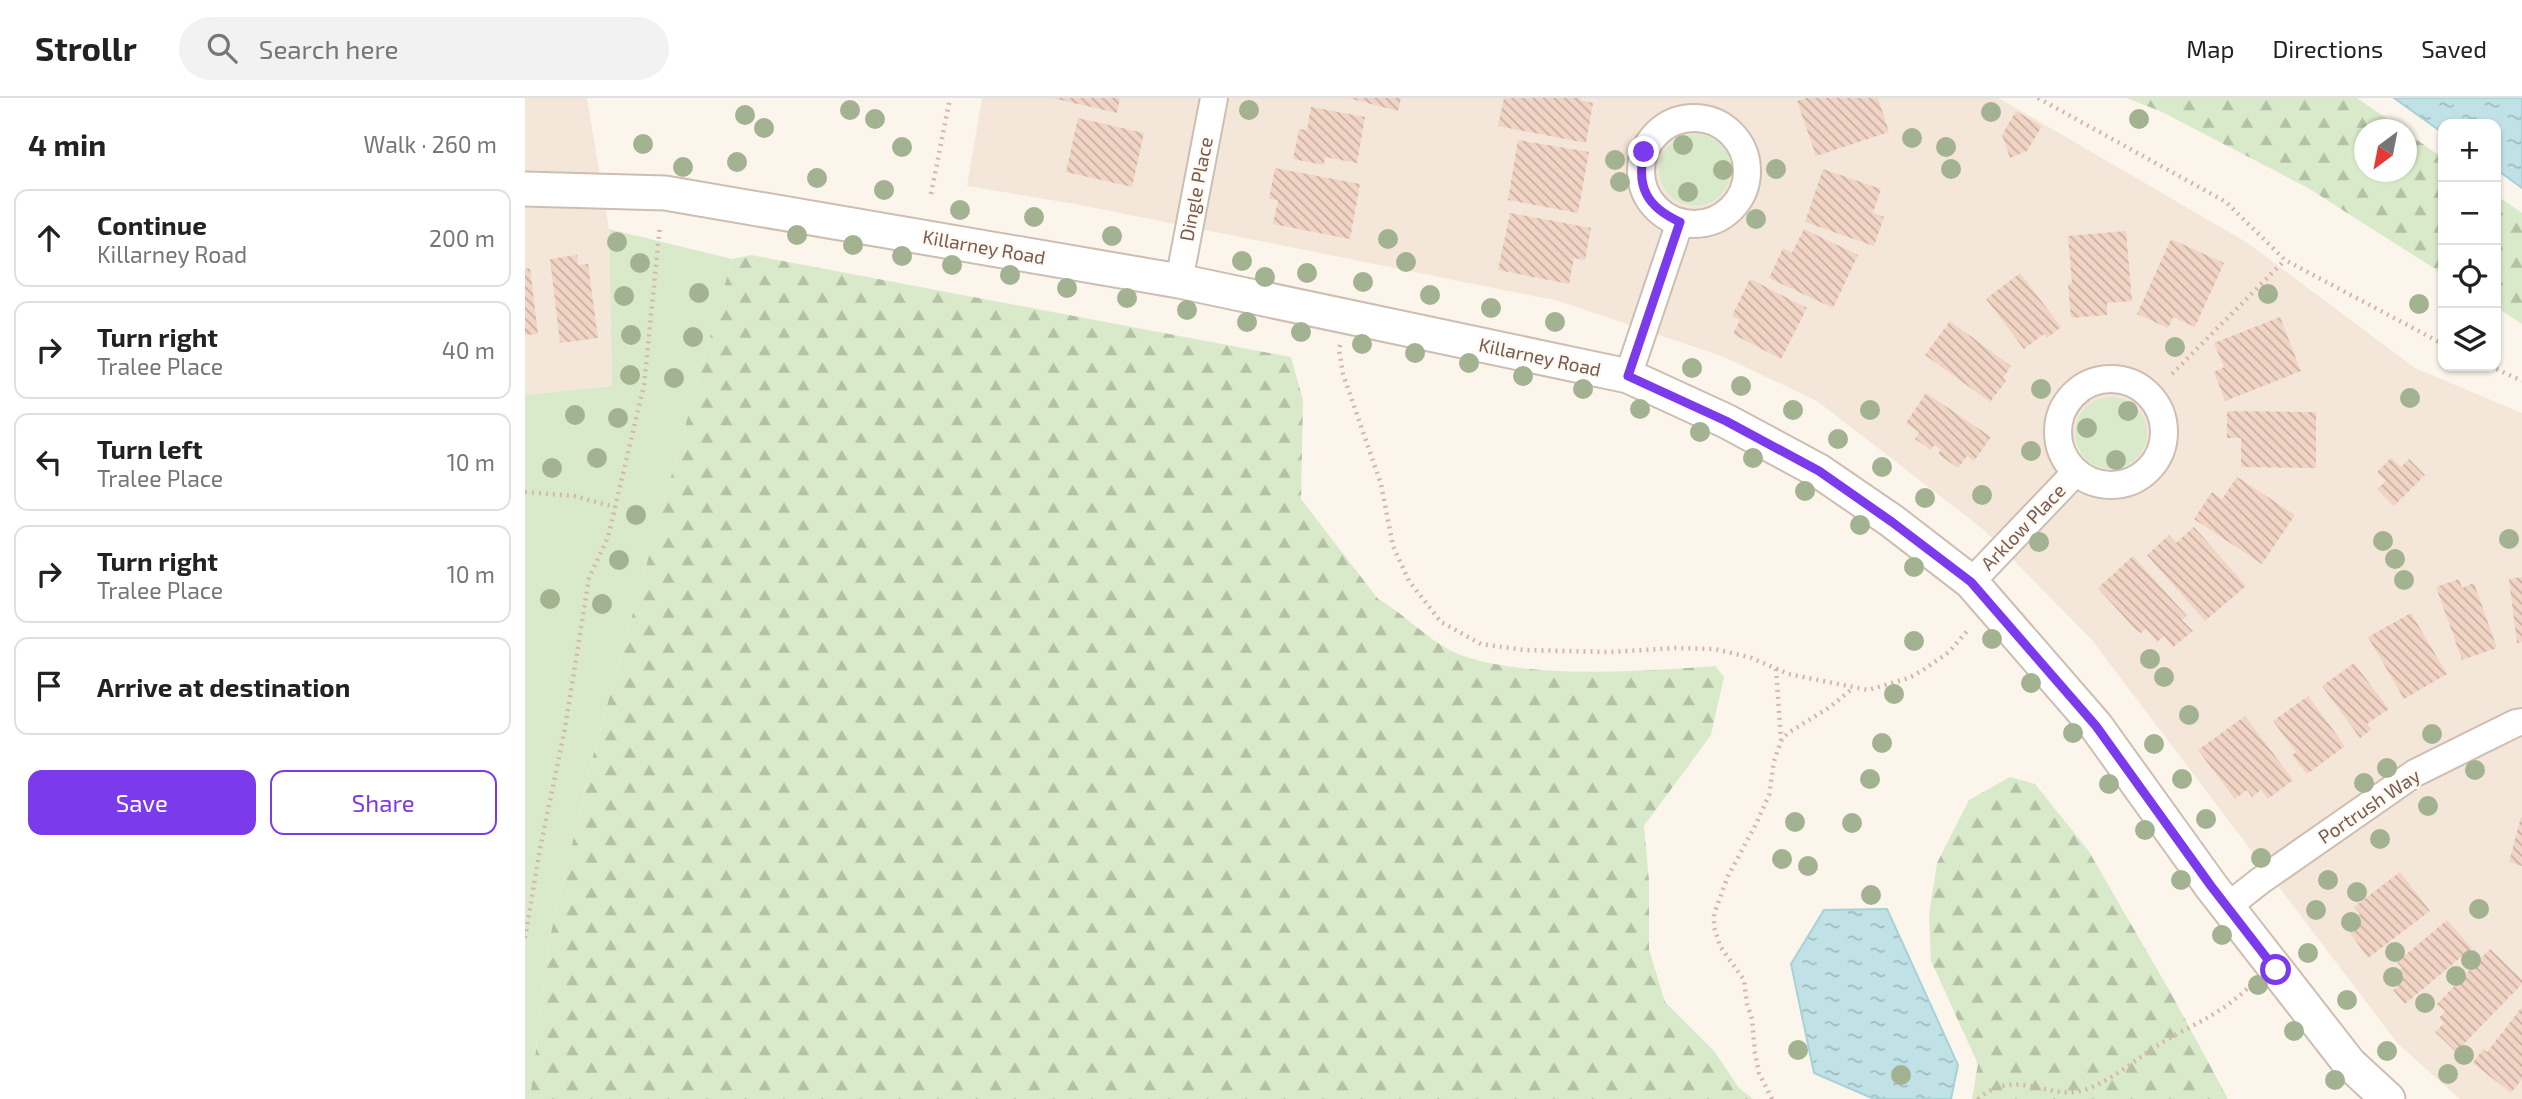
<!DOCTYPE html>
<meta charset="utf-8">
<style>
:root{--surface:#fff;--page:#f2f2f2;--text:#222;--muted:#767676;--line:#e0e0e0;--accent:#7c3aed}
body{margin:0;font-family:"Exo 2",sans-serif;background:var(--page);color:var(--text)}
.controls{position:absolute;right:21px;top:21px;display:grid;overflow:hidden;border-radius:14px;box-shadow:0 2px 5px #0004}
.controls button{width:63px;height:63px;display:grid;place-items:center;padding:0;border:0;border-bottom:2px solid var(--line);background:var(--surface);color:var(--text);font:35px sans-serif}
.compass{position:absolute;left:1829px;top:21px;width:63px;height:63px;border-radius:50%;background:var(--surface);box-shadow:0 2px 5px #0004;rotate:212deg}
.stop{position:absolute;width:21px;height:21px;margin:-16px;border:5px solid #7c3aed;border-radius:50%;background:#fff}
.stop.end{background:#7c3aed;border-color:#fff;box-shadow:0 2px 7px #0008}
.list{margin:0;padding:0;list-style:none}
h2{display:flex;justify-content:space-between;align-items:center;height:91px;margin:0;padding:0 28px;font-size:30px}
h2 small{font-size:23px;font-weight:400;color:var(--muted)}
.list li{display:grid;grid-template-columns:46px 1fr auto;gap:21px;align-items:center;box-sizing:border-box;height:98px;margin:0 14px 14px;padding:0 14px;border:2px solid var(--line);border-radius:14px}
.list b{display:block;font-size:26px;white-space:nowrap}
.list p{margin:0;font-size:23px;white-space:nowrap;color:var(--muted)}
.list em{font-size:23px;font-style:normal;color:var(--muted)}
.actions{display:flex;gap:14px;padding:21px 28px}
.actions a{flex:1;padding:16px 0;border:2px solid var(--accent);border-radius:14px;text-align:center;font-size:24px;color:var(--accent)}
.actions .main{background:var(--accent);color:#fff}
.icon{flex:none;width:38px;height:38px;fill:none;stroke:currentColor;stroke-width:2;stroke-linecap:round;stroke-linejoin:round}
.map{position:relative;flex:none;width:1997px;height:1001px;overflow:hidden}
header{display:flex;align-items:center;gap:42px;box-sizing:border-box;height:98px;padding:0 35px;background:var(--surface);border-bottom:2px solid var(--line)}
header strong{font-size:33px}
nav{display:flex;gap:38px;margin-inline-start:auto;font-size:24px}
.search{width:490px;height:63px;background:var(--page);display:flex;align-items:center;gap:18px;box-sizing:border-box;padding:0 24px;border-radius:38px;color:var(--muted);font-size:26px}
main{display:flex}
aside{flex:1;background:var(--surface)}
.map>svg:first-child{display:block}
.residential{fill:#f4e7da}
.green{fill:#d9eaca}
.forest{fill:url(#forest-firs)}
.water{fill:url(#water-ripples);stroke:#a7d2d7;stroke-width:2}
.building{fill:url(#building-back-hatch)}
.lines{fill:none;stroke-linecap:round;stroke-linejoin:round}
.minor-casing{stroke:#cebdb1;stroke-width:30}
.tertiary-casing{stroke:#cebdb1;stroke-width:37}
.path{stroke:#d6b7a7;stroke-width:4.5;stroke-dasharray:2 5;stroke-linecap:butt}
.minor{stroke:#fff;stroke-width:26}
.tertiary{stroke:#fff;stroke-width:33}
.tree{fill:#a3b291}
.route{stroke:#7c3aed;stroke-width:9}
.labels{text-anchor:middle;stroke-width:5;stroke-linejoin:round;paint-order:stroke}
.street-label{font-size:19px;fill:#775b4f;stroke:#fef9f3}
</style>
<header>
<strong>Strollr</strong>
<div class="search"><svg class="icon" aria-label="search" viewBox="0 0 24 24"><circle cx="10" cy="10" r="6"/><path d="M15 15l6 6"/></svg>Search here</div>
<nav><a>Map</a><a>Directions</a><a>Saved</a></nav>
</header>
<main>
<aside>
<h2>4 min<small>Walk · 260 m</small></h2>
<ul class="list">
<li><svg class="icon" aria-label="ahead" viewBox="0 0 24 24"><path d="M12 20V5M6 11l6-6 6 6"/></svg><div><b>Continue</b><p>Killarney Road</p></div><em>200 m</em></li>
<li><svg class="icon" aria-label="right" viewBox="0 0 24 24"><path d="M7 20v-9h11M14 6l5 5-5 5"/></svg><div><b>Turn right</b><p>Tralee Place</p></div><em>40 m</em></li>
<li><svg class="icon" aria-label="left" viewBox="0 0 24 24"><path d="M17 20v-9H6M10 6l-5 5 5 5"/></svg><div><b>Turn left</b><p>Tralee Place</p></div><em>10 m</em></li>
<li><svg class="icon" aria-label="right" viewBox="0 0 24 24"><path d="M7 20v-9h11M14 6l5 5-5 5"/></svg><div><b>Turn right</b><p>Tralee Place</p></div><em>10 m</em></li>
<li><svg class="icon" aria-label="arrive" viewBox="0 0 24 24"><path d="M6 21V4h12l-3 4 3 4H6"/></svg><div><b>Arrive at destination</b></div></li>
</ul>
<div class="actions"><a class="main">Save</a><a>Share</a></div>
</aside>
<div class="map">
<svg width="1997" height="1001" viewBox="0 0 1997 1001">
<defs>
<pattern id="forest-firs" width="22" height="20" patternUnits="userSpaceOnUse" patternTransform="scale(1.75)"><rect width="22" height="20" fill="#d9eaca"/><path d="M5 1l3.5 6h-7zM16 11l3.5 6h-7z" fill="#b5c1a6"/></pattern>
<pattern id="water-ripples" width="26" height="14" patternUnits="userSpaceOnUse" patternTransform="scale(1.75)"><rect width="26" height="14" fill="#c0e2e6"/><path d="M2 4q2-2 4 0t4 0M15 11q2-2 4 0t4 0" fill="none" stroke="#a1babd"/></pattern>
<pattern id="building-back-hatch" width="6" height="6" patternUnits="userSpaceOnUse" patternTransform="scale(1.75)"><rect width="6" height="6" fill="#f1d4c4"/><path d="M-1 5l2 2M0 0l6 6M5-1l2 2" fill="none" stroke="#c8afa2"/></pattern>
</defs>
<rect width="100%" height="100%" fill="#fcf5ec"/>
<g class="residential">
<path d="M 0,0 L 62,0 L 84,131 L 87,288 L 0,297 Z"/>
<path d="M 457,0 L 1474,0 L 1721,144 L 1890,270 L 1997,315 L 1997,1001 L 1935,1001 L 1873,946 L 1566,541 L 1459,432 L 1292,303 L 1199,259 L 1034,203 L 550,106 L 442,88 Z"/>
</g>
<g class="green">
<circle cx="1170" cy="72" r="36"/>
<path d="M 84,131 L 207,161 L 69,654 L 24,843 L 5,1001 L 0,1001 L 0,297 L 87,288 Z"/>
<circle cx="1586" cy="335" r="36"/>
</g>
<g class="forest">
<path d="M 1601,0 L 1832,0 L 1877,31 L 1840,32 L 1840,74 L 1882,74 L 1882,35 L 1918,60 L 1918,176 L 1783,90 L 1635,13 Z"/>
<path d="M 1971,97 L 1997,115 L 1997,226 L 1971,209 Z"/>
<path d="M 226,157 L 766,259 L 778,302 L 776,401 L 853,501 C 880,516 909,548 936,557 C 1007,582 1116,573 1190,568 L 1199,579 L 1186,637 L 1119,728 L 1124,783 L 1124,851 L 1140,904 L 1190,954 L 1214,990 L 1228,1001 L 5,1001 L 24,843 L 69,654 L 207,161 Z"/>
<path d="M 1485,679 L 1510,686 L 1563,752 L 1647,897 L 1703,1001 L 1447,1001 L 1453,966 L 1406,863 L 1404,816 L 1412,765 L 1444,702 Z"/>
</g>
<g class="water">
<path d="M 1869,0 L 1997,0 L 1997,90 L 1971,71 L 1971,26 L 1918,26 L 1918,35 Z"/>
<path d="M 1362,811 L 1433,967 L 1426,1001 L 1349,1001 L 1289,975 L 1266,866 L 1299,812 Z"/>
</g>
<g class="building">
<path d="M 527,0 L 595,0 L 592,15 Z"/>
<path d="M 823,0 L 876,0 L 873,13 Z"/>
<path d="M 979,0 L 1055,0 L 1055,2 L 1068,5 L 1061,45 L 973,28 Z"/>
<path d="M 1281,0 L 1353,0 L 1364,34 L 1291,58 L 1272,3 Z"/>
<path d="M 786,9 L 840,19 L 832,65 L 800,59 L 799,67 L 768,61 L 774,31 L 782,32 Z"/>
<path d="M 1491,13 L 1517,28 L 1502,53 L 1485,60 L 1477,37 Z"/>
<path d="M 553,20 L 619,35 L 607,89 L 541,74 Z"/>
<path d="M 993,42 L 1064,54 L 1053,115 L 983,102 Z"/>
<path d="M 750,70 L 835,86 L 825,141 L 748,126 L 753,102 L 744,101 Z"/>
<path d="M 1298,71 L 1356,91 L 1348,115 L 1359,119 L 1349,148 L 1280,124 Z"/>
<path d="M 985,115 L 1066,130 L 1060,162 L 1049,160 L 1044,186 L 973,172 Z"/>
<path d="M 1279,131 L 1333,157 L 1308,210 L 1244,180 L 1258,150 L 1267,155 Z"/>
<path d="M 1601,133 L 1607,203 L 1582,205 L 1582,217 L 1546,220 L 1543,186 L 1547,185 L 1543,138 Z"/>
<path d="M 1646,141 L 1699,165 L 1670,229 L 1648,219 L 1643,230 L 1612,216 Z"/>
<path d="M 52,157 L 53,167 L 63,166 L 73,240 L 35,245 L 25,161 Z"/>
<path d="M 5,170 L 13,236 L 0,237 L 0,171 Z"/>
<path d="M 1495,175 L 1536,229 L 1522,240 L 1519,236 L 1499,251 L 1461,201 Z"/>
<path d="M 1225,181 L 1282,210 L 1256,261 L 1208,236 L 1215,222 L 1207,218 Z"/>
<path d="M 1755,219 L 1776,273 L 1700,303 L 1689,274 L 1699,269 L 1689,245 Z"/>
<path d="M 1425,223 L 1486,268 L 1478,280 L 1481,283 L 1465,304 L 1400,257 Z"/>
<path d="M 1401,295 L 1466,339 L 1449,363 L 1442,358 L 1433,370 L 1413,356 L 1416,352 L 1409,347 L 1406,352 L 1390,341 L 1394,334 L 1381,325 Z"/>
<path d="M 1702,313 L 1791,314 L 1791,370 L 1716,369 L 1716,340 L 1702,340 Z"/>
<path d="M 1866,360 L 1876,369 L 1884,361 L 1900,377 L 1869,408 L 1852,391 L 1861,383 L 1852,374 Z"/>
<path d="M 1712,379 L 1770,417 L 1737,466 L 1669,421 L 1687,394 L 1697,401 Z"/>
<path d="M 1669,429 L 1721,488 L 1680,523 L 1622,457 L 1644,437 L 1651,445 Z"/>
<path d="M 1608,458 L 1662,518 L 1657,522 L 1668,533 L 1648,549 L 1639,538 L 1632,544 L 1621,531 L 1616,535 L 1610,531 L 1573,490 Z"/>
<path d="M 1997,479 L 1997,544 L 1992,545 L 1984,481 Z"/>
<path d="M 1934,481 L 1937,490 L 1949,485 L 1972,550 L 1937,562 L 1911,489 Z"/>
<path d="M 1886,515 L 1922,576 L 1879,601 L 1843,539 Z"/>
<path d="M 1829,565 L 1864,611 L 1842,626 L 1847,631 L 1835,640 L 1797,588 Z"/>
<path d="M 1783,598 L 1820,648 L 1782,676 L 1767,657 L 1771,654 L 1748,623 Z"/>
<path d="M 1720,618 L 1768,682 L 1743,701 L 1736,692 L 1727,699 L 1722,692 L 1710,701 L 1673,652 Z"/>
<path d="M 1996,719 L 1997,719 L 1997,768 L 1984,764 Z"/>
<path d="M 1875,774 L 1905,813 L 1843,860 L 1825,835 L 1831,831 L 1825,823 L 1835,816 L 1829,809 Z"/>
<path d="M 1922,822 L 1947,850 L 1880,906 L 1868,892 L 1874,887 L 1867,879 L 1877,870 L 1872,864 Z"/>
<path d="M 1965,851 L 1997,882 L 1997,886 L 1931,954 L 1910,934 L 1919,925 L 1914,920 L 1920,913 L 1912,906 Z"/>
<path d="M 1997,909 L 1997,981 L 1986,995 L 1948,965 L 1958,951 L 1962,954 Z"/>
</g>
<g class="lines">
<g class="minor-casing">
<g id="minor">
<circle cx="1169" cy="73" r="53"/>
<path d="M 654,183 L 689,0"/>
<path d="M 1103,278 L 1155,124"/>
<circle cx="1586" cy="334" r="53"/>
<path d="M 1446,484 L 1551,374"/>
<path d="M 1702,809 L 1735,783 L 1890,675 L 1991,625 L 1997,624"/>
</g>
</g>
<g class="tertiary-casing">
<path id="tertiary" d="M 0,91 L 140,95 L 654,183 L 1103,278 L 1201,323 L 1294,373 L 1367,423 L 1446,484 L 1571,628 L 1686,788 L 1824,965 L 1863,1001"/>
</g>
<g class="path">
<path d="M 1513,0 L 1701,104 L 1760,162 L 1918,246"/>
<path d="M 406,96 L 425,0"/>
<path d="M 815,247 L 814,252 L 818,276 L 856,386 L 868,448 L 884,483 L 916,524 L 956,546 L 999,552 L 1086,554 L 1151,550 L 1190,551 L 1227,560 L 1263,576 L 1343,592 L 1384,580 L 1398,572 L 1424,554 L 1442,533"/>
<path d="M 1965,268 L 1997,283"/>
<path d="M 1647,276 L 1760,162"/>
<path d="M 0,394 L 49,398 L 90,409"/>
<path d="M 1251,571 L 1256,642"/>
<path d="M 0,840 L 15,751 L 40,630 L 64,480 L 83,439 L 119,287 L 135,127"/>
<path d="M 1247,1001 L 1234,975 L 1230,955 L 1227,921 L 1222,906 L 1219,882 L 1195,848 L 1189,829 L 1189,816 L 1203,778 L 1231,726 L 1244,697 L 1249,663 L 1256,643 L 1263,635 L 1305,609 L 1328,590"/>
<path d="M 1453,1001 C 1491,969 1520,1001 1556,993 C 1589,983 1613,958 1643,941 C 1675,923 1695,916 1723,890"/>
</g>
<use href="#minor" class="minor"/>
<use href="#tertiary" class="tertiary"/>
</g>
<g class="tree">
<circle cx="325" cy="12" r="10"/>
<circle cx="724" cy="12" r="10"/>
<circle cx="1466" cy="14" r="10"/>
<circle cx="220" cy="17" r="10"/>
<circle cx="350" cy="21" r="10"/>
<circle cx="1614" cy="21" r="10"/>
<circle cx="239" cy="30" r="10"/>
<circle cx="1387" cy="40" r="10"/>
<circle cx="118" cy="46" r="10"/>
<circle cx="1158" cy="47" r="10"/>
<circle cx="377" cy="49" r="10"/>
<circle cx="1421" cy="49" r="10"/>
<circle cx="1090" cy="62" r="10"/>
<circle cx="212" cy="64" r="10"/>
<circle cx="158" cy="69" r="10"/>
<circle cx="1251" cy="71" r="10"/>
<circle cx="1426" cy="71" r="10"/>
<circle cx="1198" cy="72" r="10"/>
<circle cx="292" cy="80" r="10"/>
<circle cx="1095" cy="84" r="10"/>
<circle cx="359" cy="92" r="10"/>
<circle cx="1163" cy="94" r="10"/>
<circle cx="435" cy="112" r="10"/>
<circle cx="509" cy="119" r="10"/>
<circle cx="1231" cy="121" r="10"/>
<circle cx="272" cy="137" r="10"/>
<circle cx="587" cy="138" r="10"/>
<circle cx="863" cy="141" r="10"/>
<circle cx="92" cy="144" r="10"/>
<circle cx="328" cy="147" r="10"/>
<circle cx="377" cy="158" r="10"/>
<circle cx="717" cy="163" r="10"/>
<circle cx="881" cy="164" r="10"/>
<circle cx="115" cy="165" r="10"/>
<circle cx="427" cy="167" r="10"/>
<circle cx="782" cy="175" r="10"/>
<circle cx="485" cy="177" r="10"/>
<circle cx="740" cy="179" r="10"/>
<circle cx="838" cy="184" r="10"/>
<circle cx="542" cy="190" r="10"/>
<circle cx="174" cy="195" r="10"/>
<circle cx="1743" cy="196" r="10"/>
<circle cx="905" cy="197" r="10"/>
<circle cx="99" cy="198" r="10"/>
<circle cx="602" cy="200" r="10"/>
<circle cx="1894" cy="206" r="10"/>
<circle cx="966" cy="210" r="10"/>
<circle cx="662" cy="212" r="10"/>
<circle cx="722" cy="224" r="10"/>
<circle cx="1030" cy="224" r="10"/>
<circle cx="776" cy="234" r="10"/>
<circle cx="106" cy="237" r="10"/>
<circle cx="168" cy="239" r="10"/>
<circle cx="837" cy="246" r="10"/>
<circle cx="1650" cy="249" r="10"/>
<circle cx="890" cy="255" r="10"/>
<circle cx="944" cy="265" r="10"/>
<circle cx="1167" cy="270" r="10"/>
<circle cx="105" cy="277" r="10"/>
<circle cx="998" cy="278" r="10"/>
<circle cx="149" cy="280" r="10"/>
<circle cx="1216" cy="288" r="10"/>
<circle cx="1058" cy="291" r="10"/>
<circle cx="1516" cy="291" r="10"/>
<circle cx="1885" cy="300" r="10"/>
<circle cx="1115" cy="311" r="10"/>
<circle cx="1268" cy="312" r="10"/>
<circle cx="1345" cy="312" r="10"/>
<circle cx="1603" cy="313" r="10"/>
<circle cx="50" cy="317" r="10"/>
<circle cx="93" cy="320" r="10"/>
<circle cx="1562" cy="330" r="10"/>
<circle cx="1175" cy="334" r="10"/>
<circle cx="1313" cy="341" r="10"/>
<circle cx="1506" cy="353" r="10"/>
<circle cx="72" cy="360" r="10"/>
<circle cx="1228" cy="360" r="10"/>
<circle cx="1591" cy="362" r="10"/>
<circle cx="1357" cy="369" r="10"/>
<circle cx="27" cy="370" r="10"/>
<circle cx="1280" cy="393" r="10"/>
<circle cx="1457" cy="397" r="10"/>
<circle cx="1400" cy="400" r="10"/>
<circle cx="111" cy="417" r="10"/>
<circle cx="1335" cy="427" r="10"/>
<circle cx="1984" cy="441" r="10"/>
<circle cx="1858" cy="443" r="10"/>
<circle cx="1514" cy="444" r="10"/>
<circle cx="1870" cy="461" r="10"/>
<circle cx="94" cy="462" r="10"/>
<circle cx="1389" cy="469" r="10"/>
<circle cx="1879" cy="482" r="10"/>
<circle cx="25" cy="501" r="10"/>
<circle cx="77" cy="506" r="10"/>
<circle cx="1467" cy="541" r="10"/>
<circle cx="1389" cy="543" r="10"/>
<circle cx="1625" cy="561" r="10"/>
<circle cx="1639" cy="579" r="10"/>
<circle cx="1506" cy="585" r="10"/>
<circle cx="1369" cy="596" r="10"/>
<circle cx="1664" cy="617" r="10"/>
<circle cx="1548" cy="635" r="10"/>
<circle cx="1907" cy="636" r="10"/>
<circle cx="1357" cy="645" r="10"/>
<circle cx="1629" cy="646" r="10"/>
<circle cx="1862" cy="670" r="10"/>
<circle cx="1950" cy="672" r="10"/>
<circle cx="1345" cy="681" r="10"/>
<circle cx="1657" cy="681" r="10"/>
<circle cx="1839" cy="685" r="10"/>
<circle cx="1584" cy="686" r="10"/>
<circle cx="1903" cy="708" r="10"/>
<circle cx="1681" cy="721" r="10"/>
<circle cx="1270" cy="724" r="10"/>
<circle cx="1327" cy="725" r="10"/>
<circle cx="1620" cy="732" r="10"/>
<circle cx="1855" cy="741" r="10"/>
<circle cx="1736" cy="760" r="10"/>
<circle cx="1257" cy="761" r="10"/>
<circle cx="1283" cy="768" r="10"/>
<circle cx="1656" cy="782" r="10"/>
<circle cx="1803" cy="782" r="10"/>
<circle cx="1832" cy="794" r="10"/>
<circle cx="1346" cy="797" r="10"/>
<circle cx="1954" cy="811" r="10"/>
<circle cx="1791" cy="812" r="10"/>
<circle cx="1826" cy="824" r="10"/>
<circle cx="1697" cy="837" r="10"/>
<circle cx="1870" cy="854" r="10"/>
<circle cx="1783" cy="855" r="10"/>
<circle cx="1946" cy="862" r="10"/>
<circle cx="1931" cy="878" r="10"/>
<circle cx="1868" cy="879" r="10"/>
<circle cx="1733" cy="887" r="10"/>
<circle cx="1822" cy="902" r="10"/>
<circle cx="1900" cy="905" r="10"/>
<circle cx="1769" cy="933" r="10"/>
<circle cx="1273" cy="952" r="10"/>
<circle cx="1862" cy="953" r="10"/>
<circle cx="1939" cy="957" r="10"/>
<circle cx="1923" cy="976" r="10"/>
<circle cx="1376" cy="977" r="10"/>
<circle cx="1810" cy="982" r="10"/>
</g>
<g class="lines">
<path class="route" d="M 1119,54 C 1111,89 1122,109 1155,124 L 1103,278 L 1201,323 L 1294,373 L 1367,424 L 1446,484 L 1571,628 L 1686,788 L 1751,872"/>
</g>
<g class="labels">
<g class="street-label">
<text transform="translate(671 91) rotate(-79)" y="7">Dingle Place</text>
<text transform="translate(459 149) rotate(10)" y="7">Killarney Road</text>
<text transform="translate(1015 259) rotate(12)" y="7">Killarney Road</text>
<text transform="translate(1498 429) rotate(-46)" y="7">Arklow Place</text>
<text transform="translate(1844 708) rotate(-34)" y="7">Portrush Way</text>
</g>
</g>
</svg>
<div class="controls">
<button>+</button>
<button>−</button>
<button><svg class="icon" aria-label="locate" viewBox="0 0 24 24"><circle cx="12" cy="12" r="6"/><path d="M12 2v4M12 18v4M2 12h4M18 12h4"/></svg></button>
<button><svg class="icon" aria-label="layers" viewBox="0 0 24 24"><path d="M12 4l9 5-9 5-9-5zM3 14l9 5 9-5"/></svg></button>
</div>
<svg class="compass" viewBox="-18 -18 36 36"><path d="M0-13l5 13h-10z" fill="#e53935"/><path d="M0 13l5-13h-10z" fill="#767676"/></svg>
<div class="stop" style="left:1751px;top:872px"></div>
<div class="stop end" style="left:1119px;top:54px"></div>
</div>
</main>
